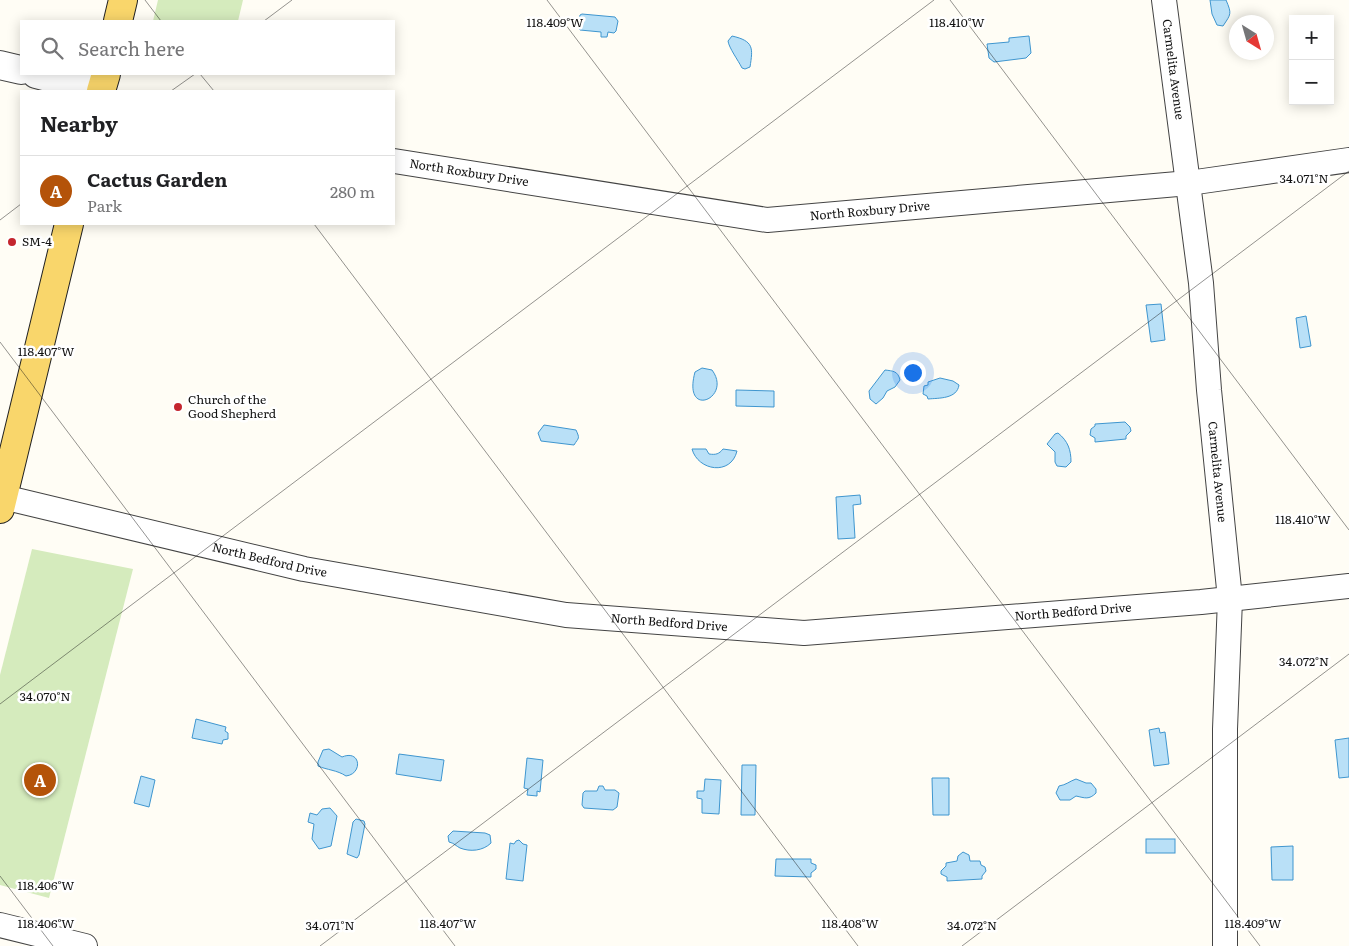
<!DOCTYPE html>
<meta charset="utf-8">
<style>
:root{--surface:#fff;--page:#f2f2f2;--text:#202124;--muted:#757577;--line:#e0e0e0;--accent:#b45309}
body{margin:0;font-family:Literata,serif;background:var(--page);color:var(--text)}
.controls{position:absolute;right:15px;top:15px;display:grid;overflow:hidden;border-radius:0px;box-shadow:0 2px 12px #0003}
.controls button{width:45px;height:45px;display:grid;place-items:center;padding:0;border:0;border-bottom:1px solid var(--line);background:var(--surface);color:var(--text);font:25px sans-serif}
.compass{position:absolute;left:1229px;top:15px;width:45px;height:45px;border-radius:50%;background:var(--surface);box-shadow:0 2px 12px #0003;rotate:143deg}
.you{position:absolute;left:912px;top:372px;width:18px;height:18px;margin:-12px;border:4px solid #fff;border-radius:50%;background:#1a73e8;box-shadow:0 0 0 8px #1a73e833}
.badge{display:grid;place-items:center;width:32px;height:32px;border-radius:50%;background:var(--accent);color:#fff;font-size:16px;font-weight:700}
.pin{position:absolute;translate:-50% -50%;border:2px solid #fff;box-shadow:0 1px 5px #0006}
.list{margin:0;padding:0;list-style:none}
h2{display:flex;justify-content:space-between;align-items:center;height:65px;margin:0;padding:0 20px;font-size:21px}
h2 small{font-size:16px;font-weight:400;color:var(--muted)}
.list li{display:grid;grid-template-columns:32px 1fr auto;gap:15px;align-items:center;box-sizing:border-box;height:70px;padding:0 20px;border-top:1px solid var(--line)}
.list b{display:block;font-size:19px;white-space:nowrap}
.list p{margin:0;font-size:16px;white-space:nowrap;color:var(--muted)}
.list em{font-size:16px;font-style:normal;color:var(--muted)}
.icon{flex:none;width:28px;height:28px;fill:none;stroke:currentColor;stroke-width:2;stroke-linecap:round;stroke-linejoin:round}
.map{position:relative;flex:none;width:1349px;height:946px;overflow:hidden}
.search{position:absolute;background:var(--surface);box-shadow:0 2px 12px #0003;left:20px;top:20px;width:375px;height:55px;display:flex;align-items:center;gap:12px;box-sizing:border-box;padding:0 18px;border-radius:0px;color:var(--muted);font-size:19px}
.panel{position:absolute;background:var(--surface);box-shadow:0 2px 12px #0003;left:20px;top:90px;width:375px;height:135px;border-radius:0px}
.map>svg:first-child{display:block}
.green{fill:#d5ebbd}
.water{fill:#b9e0f7;stroke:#3f96cf}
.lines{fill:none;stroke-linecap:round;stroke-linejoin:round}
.minor-casing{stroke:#444;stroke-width:26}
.tertiary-casing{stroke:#444;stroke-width:30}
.primary-casing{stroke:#222;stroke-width:30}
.minor{stroke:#fff;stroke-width:24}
.tertiary{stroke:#fff;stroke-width:28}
.primary{stroke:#f9d66b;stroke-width:28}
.ticks{fill:none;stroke:#111;stroke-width:1;stroke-opacity:0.45}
.poi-dot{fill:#c4262e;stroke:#fff;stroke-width:2}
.labels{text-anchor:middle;stroke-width:5;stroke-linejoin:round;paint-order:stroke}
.street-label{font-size:12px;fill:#111;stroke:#fff}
.poi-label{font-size:12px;fill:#111;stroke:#fff;text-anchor:start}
.ticks-label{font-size:12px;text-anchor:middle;fill:#111;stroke:#fff;stroke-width:5;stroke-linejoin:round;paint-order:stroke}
</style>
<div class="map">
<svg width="1349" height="946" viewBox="0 0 1349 946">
<rect width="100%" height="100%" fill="#fffdf5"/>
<g class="green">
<path d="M 158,0 L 243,0 L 238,21 L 153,21 Z"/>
<path d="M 32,549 L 133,569 L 49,898 L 0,885 L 0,675 Z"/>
</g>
<g class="water">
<path d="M 1210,0 L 1226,0 C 1232,14 1231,14 1223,26 L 1217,25 L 1212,14 Z"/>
<path d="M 582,14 L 615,17 L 618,21 L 616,31 L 614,33 L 608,32 L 607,37 L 601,37 L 601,32 L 580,30 L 578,27 L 580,15 Z"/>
<path d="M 732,36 C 754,41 753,48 750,67 L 745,69 L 742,68 C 738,60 729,48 728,41 Z"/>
<path d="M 1029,36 L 1031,53 L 1026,58 L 994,62 L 989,58 L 987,44 L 1009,42 L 1009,38 Z"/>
<path d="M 1161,304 L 1165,340 L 1151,342 L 1146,305 Z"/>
<path d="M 1306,316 L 1311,346 L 1300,348 L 1296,318 Z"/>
<path d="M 702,368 L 712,370 C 733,398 682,420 695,372 Z"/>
<path d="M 885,370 C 893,371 898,371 900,380 L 895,387 L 887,391 L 883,398 L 876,404 L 870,399 L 869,391 Z"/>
<path d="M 940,378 L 953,381 L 959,385 C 957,399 939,398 928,399 L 927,396 L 923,394 L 924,386 L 928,385 L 928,382 Z"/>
<path d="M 736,390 L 774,391 L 774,407 L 736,406 Z"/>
<path d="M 1125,422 L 1130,427 L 1131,431 L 1126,436 L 1126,439 L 1095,442 L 1095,438 L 1090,435 L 1091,429 L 1095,426 L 1095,424 Z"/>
<path d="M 544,425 L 576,430 C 580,439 579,437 574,445 L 541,441 L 538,433 Z"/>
<path d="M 1058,433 C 1068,441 1071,450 1071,462 L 1066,467 L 1057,466 L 1055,462 L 1055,452 L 1047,444 L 1055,434 Z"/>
<path d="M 692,449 L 706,449 L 709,454 C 716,455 719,454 723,449 L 737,451 C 731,476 698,471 692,449 Z"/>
<path d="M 860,495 L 861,504 L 853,505 L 855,538 L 838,539 L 836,497 Z"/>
<path d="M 196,719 L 226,727 L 225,731 L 228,733 L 228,739 L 223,740 L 222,744 L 192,738 Z"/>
<path d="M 1159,728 L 1160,733 L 1165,732 L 1169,764 L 1154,766 L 1149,730 Z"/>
<path d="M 1349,738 L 1349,777 L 1339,778 L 1335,740 Z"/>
<path d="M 329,749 L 342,757 C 361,749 363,774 346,776 C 337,770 327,770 318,766 L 318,762 L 323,750 Z"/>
<path d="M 399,754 L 444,760 L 441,781 L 396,774 Z"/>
<path d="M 527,758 L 543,760 L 540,792 L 537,791 L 537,796 L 527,795 L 528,789 L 524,788 Z"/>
<path d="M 742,765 L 756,765 L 755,815 L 741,815 Z"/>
<path d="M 141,776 L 155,780 L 149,807 L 134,803 Z"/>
<path d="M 932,778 L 949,778 L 949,815 L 933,815 Z"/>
<path d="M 705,779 L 721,780 L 719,814 L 702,813 L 702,799 L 697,798 L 697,791 L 704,791 Z"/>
<path d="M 1076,779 L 1086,783 L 1091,783 L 1096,789 L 1096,793 C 1089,800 1085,798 1076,796 L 1070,800 L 1060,800 L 1056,793 L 1059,786 C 1066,785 1070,781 1076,779 Z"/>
<path d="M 599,786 L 603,786 L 605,790 L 615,790 L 619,793 L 617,807 L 613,810 L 584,808 L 582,805 L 583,793 L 585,791 L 597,791 Z"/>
<path d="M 330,808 L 337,816 L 331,846 L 319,849 L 312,839 L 314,824 L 308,822 L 310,813 L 317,815 L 322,809 Z"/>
<path d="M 356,819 L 364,821 L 365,824 L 359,855 L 357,858 L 347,854 L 353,822 Z"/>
<path d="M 453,831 L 485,833 L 490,835 L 491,843 C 483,851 470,852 460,848 C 456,846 454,843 449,842 L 448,836 Z"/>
<rect x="1146" y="839" width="29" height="14"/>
<path d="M 519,840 L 523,844 L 527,845 L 523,881 L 506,879 L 510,843 L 514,844 L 516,841 Z"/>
<path d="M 1293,846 L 1293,880 L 1272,880 L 1271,847 Z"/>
<path d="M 963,852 L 969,855 L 970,861 L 980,861 L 981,865 L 985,867 L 986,871 L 982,876 L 982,879 L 947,881 L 947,877 L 941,874 L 941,871 L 946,866 L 946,863 L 957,861 L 958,856 Z"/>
<path d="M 776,859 L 811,859 L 811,863 L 816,865 L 816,869 L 811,873 L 811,877 L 775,876 Z"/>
</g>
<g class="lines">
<g class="minor-casing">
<g id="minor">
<path id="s1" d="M 1164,0 L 1201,283 L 1209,390 L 1230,599 L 1225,729 L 1225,946"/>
<path id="s2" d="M 394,161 L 767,220 L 1189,183 L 1349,160"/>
<path id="s3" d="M 3,497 L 304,569 L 566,615 L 804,633 L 1201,602 L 1349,586"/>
<path d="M 0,925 L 85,946"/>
</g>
</g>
<g class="tertiary-casing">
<g id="tertiary">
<path d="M 0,65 L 21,70"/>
<path d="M 36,74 L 101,91"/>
</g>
</g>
<g class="primary-casing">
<g id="primary">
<path d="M 118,21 L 123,0"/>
<path d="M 101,91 L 106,74"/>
<path d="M 0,509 L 69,224"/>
</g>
</g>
<use href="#minor" class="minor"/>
<use href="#tertiary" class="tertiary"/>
<use href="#primary" class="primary"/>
</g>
<path class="ticks" d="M 145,0 L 161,21M 547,0 L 1260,946M 950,0 L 1349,530M 264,21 L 292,0M 200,74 L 214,91M 171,91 L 195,74M 0,220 L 21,204M 314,224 L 858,946M 0,342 L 455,946M 0,704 L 934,0M 0,876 L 53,946M 320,946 L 1349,171M 962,946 L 1349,654"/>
<g class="poi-dot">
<circle cx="12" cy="242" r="5"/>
<circle cx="178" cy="407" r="5"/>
</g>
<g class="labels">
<g class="street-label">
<text dy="4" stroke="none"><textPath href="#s1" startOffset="70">Carmelita Avenue</textPath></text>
<text dy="4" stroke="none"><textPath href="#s2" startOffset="76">North Roxbury Drive</textPath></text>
<text dy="4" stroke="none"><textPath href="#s2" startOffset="481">North Roxbury Drive</textPath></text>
<text dy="4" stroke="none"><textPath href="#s1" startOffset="475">Carmelita Avenue</textPath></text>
<text dy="4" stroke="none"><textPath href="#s3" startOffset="274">North Bedford Drive</textPath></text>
<text dy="4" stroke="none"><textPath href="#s3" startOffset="1084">North Bedford Drive</textPath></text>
<text dy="4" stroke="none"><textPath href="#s3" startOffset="679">North Bedford Drive</textPath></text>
</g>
<g class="poi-label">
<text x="22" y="246">SM-4</text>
<text x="188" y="404">Church of the<tspan x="188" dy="14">Good Shepherd</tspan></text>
</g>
</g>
<g class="ticks-label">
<text x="555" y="27">118.409°W</text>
<text x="957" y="27">118.410°W</text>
<text x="1304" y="183">34.071°N</text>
<text x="46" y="356">118.407°W</text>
<text x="1303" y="524">118.410°W</text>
<text x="1304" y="666">34.072°N</text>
<text x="45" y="701">34.070°N</text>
<text x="46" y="890">118.406°W</text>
<text x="46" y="928">118.406°W</text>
<text x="448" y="928">118.407°W</text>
<text x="850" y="928">118.408°W</text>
<text x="1253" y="928">118.409°W</text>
<text x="330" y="930">34.071°N</text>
<text x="972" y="930">34.072°N</text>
</g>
</svg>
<div class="controls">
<button>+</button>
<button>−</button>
</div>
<svg class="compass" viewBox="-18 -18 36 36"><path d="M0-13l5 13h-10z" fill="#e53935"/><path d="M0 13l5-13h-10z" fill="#757577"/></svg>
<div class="you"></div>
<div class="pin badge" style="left:40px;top:780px">A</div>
<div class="search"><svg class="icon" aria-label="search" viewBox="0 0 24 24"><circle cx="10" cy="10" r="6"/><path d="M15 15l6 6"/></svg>Search here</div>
<section class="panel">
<h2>Nearby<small></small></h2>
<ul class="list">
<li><span class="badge">A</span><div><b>Cactus Garden</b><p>Park</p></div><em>280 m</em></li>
</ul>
</section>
</div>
